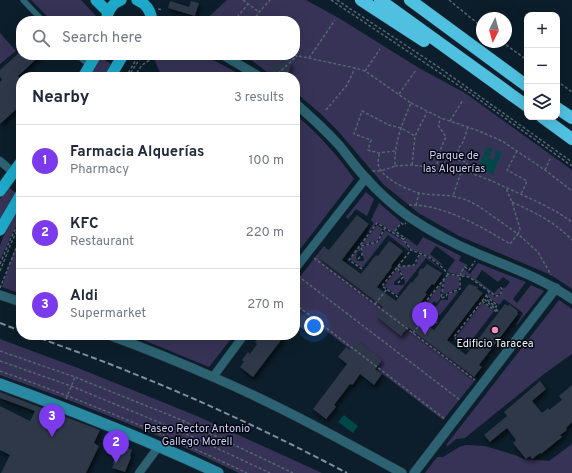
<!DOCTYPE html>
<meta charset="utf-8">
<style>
:root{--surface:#fff;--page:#f2f2f3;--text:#1f2937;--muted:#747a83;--line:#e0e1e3;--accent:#7c3aed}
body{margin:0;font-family:Overpass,sans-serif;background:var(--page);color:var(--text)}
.controls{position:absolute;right:12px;top:12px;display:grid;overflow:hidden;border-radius:8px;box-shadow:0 4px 16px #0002}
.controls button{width:36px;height:36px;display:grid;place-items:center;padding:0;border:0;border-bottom:1px solid var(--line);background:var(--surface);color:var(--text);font:20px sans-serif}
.compass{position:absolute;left:476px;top:12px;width:36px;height:36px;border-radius:50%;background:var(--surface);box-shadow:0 4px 16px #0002;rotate:186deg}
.you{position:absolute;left:314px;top:326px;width:14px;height:14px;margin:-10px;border:3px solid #fff;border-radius:50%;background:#1a73e8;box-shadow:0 0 0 6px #1a73e833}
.badge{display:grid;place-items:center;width:26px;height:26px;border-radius:50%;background:var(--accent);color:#fff;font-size:13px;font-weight:700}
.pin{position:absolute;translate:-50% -33px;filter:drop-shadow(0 1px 2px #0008)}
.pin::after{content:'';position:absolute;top:21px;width:14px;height:12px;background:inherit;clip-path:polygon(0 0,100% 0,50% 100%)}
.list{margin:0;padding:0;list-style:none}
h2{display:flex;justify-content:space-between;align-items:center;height:52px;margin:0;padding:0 16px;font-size:17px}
h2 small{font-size:13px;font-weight:400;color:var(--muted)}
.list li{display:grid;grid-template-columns:26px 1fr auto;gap:12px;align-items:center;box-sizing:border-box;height:72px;padding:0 16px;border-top:1px solid var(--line)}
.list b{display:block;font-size:15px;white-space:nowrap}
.list p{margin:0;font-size:13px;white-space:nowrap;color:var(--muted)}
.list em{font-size:13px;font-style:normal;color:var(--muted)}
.icon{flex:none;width:22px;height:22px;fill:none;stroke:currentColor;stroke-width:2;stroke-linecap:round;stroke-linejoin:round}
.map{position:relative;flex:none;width:572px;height:473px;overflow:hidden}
.search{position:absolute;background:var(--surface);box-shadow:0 4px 16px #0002;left:16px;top:16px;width:284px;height:44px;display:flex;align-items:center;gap:10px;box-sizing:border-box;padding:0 14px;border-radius:16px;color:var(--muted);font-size:15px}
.panel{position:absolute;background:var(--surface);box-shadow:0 4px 16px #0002;left:16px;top:72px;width:284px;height:268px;border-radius:16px}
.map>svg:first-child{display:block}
.green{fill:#363356}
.water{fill:#004749}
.building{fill:#2e3749;filter:url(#shadow)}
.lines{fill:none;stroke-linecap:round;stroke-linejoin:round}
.pedestrian-casing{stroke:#273844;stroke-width:6}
.minor-casing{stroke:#273844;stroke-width:9}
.tertiary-casing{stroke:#273844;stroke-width:10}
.secondary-casing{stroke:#273844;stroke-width:12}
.primary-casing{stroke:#273844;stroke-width:12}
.motorway-casing{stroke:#273844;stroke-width:13}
.path{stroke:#556571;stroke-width:1.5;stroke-dasharray:3 2;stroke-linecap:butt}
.pedestrian{stroke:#2c6271;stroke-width:5.5}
.minor{stroke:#2c6271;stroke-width:8}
.tertiary{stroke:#2c6271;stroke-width:9}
.secondary{stroke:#2989a3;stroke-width:11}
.primary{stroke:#1ea8c9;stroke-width:11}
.motorway{stroke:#4fc0e0;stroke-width:12}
.rail{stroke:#7f8e99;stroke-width:2;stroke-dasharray:6 3;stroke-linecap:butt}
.poi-dot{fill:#fd8ebe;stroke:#03070d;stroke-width:1.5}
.labels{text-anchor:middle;stroke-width:3;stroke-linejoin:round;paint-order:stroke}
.park-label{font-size:11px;fill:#cccaf9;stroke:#03070d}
.poi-label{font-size:11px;fill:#eaf5ff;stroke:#03070d}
</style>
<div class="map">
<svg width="572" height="473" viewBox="0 0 572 473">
<defs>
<filter id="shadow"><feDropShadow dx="2" dy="3.5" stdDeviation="2" flood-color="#0009"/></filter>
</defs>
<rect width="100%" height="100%" fill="#0c1e2b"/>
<g class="green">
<path d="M 31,0 L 81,0 L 97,17 L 95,21 L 52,21 Z"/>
<path d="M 227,0 L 306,0 L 337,17 L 419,68 L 465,93 L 572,170 L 572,289 L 551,275 L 459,236 L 420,214 L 384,185 L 338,131 L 320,113 L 295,92 L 295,77 L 274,77 L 251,60 L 240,55 L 295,55 L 295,21 L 204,21 Z"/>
<path d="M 0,33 L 16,51 L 0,64 Z"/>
<path d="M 162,55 L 204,55 L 245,77 L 162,77 L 155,61 Z"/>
<path d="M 101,58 L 113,65 L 105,77 L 89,77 Z"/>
<path d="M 295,114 C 317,133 338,155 354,179 L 295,256 Z"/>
<path d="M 8,187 L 16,193 L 0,220 L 0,199 Z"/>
<path d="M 366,192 L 374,199 L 367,216 L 356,209 L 348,219 L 346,217 Z"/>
<path d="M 379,203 L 401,222 L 394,231 L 402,238 L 377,222 L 369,232 L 368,231 L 374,223 L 371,220 Z"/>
<path d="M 21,205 L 21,216 L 9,240 L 1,258 L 0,258 L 0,246 L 3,237 Z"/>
<path d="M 377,225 L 383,229 L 377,241 L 361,245 Z"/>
<path d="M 385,230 L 404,241 L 409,251 L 388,235 L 362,268 L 350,259 L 360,247 L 360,251 L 357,252 L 356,259 L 358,261 L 363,261 L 364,260 L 361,247 L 378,242 Z"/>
<path d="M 423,237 L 461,256 L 459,261 L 468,265 L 464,269 L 470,274 L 478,263 L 526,282 L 513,299 L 517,303 L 531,285 L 544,291 L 517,325 L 516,324 L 523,313 L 504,299 L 499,305 L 487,296 L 489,293 L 495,297 L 500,295 L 504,287 L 505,288 L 510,282 L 503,277 L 498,282 L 482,270 L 476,279 L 494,293 L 499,288 L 501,290 L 499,294 L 494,295 L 469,276 L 462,275 L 462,273 L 460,275 L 450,273 L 447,271 L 455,260 L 436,246 L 430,254 L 442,264 L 441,265 L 429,256 L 410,249 L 405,240 L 407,238 L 417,246 Z"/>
<path d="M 21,239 L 21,294 L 2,287 L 12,257 Z"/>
<path d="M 324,246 L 326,248 L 319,258 L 476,379 L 443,420 L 295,307 L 295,283 Z"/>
<path d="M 420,254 L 427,257 L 446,273 L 426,258 L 397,295 L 384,286 L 397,268 L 401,276 L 394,282 L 394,284 L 395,285 L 404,285 L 405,281 L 399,267 L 416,265 Z"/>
<path d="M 448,275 L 459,276 L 459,288 L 442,295 L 445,279 Z"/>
<path d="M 443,281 L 441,287 L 440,299 L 437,303 L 434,301 L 425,313 L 421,310 Z"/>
<path d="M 459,291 L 440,315 L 438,315 L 435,320 L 429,316 L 441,300 L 448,300 L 448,294 Z"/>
<path d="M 559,300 L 572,309 L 572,354 L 544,374 L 465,438 L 456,439 L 448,446 L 446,445 Z"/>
<path d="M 482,302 L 494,311 L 468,345 L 456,337 Z"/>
<path d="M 131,335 L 234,335 L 209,367 Z"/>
<path d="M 0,339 L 78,368 L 197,416 L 322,473 L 239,473 L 175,443 L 124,422 L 66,399 L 0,375 Z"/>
<path d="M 572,444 L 572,473 L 425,473 L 437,457 L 443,457 L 459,447 L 466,445 L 485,446 L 515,455 L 523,459 L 549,461 Z"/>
</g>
<g class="water">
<path d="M 487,147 L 493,149 L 488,158 L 493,160 L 496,155 L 495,154 L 496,150 L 502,152 L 493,174 L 478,168 Z"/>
<path d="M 344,415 L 358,426 L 353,433 L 338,422 Z"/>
</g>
<g class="building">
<path d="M 170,1 L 189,7 L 191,1 L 199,3 L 195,16 L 168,8 Z"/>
<path d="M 21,51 L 21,55 L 41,55 L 18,76 L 21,79 L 21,105 L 0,124 L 0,82 L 2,80 L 0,77 L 0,70 Z"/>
<path d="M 288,61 L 291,64 L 288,77 L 278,77 L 270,70 L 270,67 L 271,65 Z"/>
<path d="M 357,215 L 369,224 L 342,260 L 361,274 L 376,255 L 378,256 L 389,241 L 394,244 L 403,251 L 391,266 L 392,267 L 377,287 L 396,301 L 411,282 L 412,283 L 419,274 L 418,273 L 421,268 L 423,269 L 427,264 L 442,273 L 434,285 L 432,284 L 425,293 L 427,294 L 412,314 L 434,330 L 469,284 L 478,287 L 477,289 L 483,293 L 447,340 L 466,355 L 505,304 L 508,306 L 509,304 L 518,311 L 517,313 L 518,314 L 479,365 L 482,367 L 474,377 L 408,327 L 401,336 L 376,316 L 383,307 L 319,258 L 326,248 L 329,250 Z"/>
<path d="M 295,307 L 311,320 L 304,330 L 295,323 Z"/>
<path d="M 261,335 L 285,335 L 253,377 L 240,367 L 244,362 L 242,360 L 248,352 L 250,354 L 257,344 L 255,342 Z"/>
<path d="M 357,341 L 382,360 L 375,369 L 382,374 L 374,385 L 360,374 L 354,383 L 352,385 L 350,384 L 334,405 L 336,407 L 326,419 L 313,409 L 347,364 L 338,357 L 346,347 L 350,350 Z"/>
<path d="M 540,381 L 546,389 L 532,401 L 542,413 L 548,408 L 549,410 L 562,400 L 559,396 L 572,385 L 572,422 L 566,428 L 567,430 L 560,435 L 562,437 L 541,454 L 540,453 L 532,459 L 530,456 L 526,459 L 513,443 L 516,440 L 507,428 L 490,442 L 484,435 L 507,416 L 504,412 Z"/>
<path d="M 0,392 L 100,430 L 94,443 L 99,446 L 86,473 L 1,473 L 10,455 L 0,450 L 0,406 L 30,421 L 35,411 L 0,398 Z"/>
<path d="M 119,446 L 125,448 L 126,447 L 132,450 L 130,456 L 131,457 L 125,472 L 112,468 L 114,464 L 113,463 Z"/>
</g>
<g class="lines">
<g class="pedestrian-casing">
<g id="pedestrian">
<path d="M 23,0 L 43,21"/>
<path d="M 77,55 L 90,66"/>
</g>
</g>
<g class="minor-casing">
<g id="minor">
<path d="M 0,161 L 13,172"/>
<path d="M 295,269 L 366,178"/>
<path d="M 213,377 L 244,335"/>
<path d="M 139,473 L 159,446"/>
</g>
</g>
<g class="tertiary-casing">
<g id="tertiary">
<path d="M 223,55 L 260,77"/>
<path d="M 295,103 C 310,116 325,130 339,145 C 348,156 356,168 366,178 C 378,192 394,206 409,217 C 430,231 452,243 476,253 C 511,268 540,277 572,299"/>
<path d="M 0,295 L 21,302"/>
<path d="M 109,335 C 144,348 179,362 213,377 C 278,405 340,439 402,473"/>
<path d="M 414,473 L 556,288"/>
</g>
</g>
<g class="secondary-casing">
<path id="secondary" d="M 0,384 C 74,411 147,440 218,473"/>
</g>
<g class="primary-casing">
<g id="primary">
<path d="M 96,0 L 108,12"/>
<path d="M 137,0 C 147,4 151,11 152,21"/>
<path d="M 106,21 C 108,11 111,4 121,0"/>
<path d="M 83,77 L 96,55"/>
<path d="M 110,77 L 123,55"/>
<path d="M 0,191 L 21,162"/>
<path d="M 0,230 L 21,194"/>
</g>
</g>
<g class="motorway-casing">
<g id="motorway">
<path d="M 361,0 L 424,41"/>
<path d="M 380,0 L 527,106"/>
<path d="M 410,0 L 527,86"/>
<path d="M 557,108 L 572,118"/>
<path d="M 542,117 L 572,139"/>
</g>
</g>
<g class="path">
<path d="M 243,0 L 259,12"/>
<path d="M 331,0 L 470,93 L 572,166"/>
<path d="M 337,0 L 437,66 L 572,162"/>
<path d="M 449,0 L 482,27"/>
<path d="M 158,9 L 163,10"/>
<path d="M 207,20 L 209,21"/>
<path d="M 234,21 L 248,4"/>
<path d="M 253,21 L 259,12 L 270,0"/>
<path d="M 502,42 L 527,60"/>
<path d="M 294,55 L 355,68 L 365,71 L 411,103 C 402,124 394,143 395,166 L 381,171 L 371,171"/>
<path d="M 309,58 L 335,20"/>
<path d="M 365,71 L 380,49"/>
<path d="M 126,77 L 137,58 L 145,55"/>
<path d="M 128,77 L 139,60 L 150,55"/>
<path d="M 134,77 L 142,65 L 158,55"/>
<path d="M 274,77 L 297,56"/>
<path d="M 557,81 L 572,92"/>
<path d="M 399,94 L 416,70"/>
<path d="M 411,103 L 441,118 L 479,131 L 502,141 L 545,170 L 572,191"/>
<path d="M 326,110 L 347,85 L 355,68"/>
<path d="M 450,121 L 463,100"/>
<path d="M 468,127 L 463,142 L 458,149 L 458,160 L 466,162 L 471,173"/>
<path d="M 395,151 L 379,153 L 368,150 L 371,140 L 354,134 L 362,111 L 389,125 L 401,128 L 415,136 L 427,112"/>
<path d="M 517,151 L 507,170 L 527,181 L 521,194"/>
<path d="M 379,154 C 379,157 378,160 378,163 C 379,177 407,190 419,193 C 429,195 442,195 453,196"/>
<path d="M 412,165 L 415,136"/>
<path d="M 395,166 L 412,165 L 471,173 L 492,181 L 540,203 L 557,212 L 572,222"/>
<path d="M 436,169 L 441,148 L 446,137 L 438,125 L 441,118"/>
<path d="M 545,170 L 550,159"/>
<path d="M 507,189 L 507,191 L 512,202 L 520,229 L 518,234 L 538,252 L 551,275"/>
<path d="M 512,202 C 534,212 555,222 572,240"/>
<path d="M 409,205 C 443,204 482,227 510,244 L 518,234 L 480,207 L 467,200 L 453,196 L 461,172"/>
<path d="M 416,205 L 419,193"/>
<path d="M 403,240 L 405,238 L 395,231 L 401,223 L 404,225 L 406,223"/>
<path d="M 314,258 L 475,380"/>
<path d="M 358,259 L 362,255 L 361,246 L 377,242 L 385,228"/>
<path d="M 0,264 L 10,240 L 21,218"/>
<path d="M 362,269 L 349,260 L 377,223 L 403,239 L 411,250 L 429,257 L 442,267 L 448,274 L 469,277 L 494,295 L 497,296 L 501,293 L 502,289 L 499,286"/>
<path d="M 0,271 L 12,241 L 21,223"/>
<path d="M 298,276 L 460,400"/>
<path d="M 461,276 L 461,272 L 465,267 L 469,270 L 475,261"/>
<path d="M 444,279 L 441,298 L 446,297 L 447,294 L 460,289 L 460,276"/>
<path d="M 398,283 L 403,277 L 397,267 L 414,265 L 420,253"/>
<path d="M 0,288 L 21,236"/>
<path d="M 398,297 L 382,286 L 411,250"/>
<path d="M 482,301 L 497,312 L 498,311 L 485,300 L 486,299 L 496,307 L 497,305 L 486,296"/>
<path d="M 295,304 L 445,419"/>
<path d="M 375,304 L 387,289"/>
<path d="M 437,323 L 419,310 L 448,274"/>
<path d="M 413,333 L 427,315"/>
<path d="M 469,349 L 454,337 L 489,292"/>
<path d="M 0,351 L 75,377 L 184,421 L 293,473"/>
<path d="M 0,361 L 71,386 L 180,431 L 270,473"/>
<path d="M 0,371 C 85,401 166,435 247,473"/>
<path d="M 66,399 L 75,377"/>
<path d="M 175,443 L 184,421"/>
</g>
<use href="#pedestrian" class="pedestrian"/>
<use href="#minor" class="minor"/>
<use href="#tertiary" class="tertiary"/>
<use href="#secondary" class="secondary"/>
<use href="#primary" class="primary"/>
<use href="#motorway" class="motorway"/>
<g class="rail">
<path d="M 0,323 L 21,331"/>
<path d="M 32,335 C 65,348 99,359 132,373 C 205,402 277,436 347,473"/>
</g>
</g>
<circle class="poi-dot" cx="495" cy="330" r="4"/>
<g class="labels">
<g class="park-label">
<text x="454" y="159">Parque de<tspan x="454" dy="13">las Alquerías</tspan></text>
<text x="197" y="432">Paseo Rector Antonio<tspan x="197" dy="13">Gallego Morell</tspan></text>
</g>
<g class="poi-label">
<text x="495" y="347">Edificio Taracea</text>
</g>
</g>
</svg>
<div class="controls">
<button>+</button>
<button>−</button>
<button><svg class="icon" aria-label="layers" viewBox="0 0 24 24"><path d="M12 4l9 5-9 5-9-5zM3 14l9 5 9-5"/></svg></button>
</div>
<svg class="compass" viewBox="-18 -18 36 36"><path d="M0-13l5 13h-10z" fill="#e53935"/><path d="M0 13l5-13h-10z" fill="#747a83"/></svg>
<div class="you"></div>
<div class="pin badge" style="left:425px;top:335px">1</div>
<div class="pin badge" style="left:116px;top:463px">2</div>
<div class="pin badge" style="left:52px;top:437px">3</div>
<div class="search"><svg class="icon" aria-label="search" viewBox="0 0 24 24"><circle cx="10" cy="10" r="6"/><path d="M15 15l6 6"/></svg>Search here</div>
<section class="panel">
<h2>Nearby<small>3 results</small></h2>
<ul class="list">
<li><span class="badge">1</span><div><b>Farmacia Alquerías</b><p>Pharmacy</p></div><em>100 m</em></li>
<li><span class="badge">2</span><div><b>KFC</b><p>Restaurant</p></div><em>220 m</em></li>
<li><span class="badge">3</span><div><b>Aldi</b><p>Supermarket</p></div><em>270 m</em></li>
</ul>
</section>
</div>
